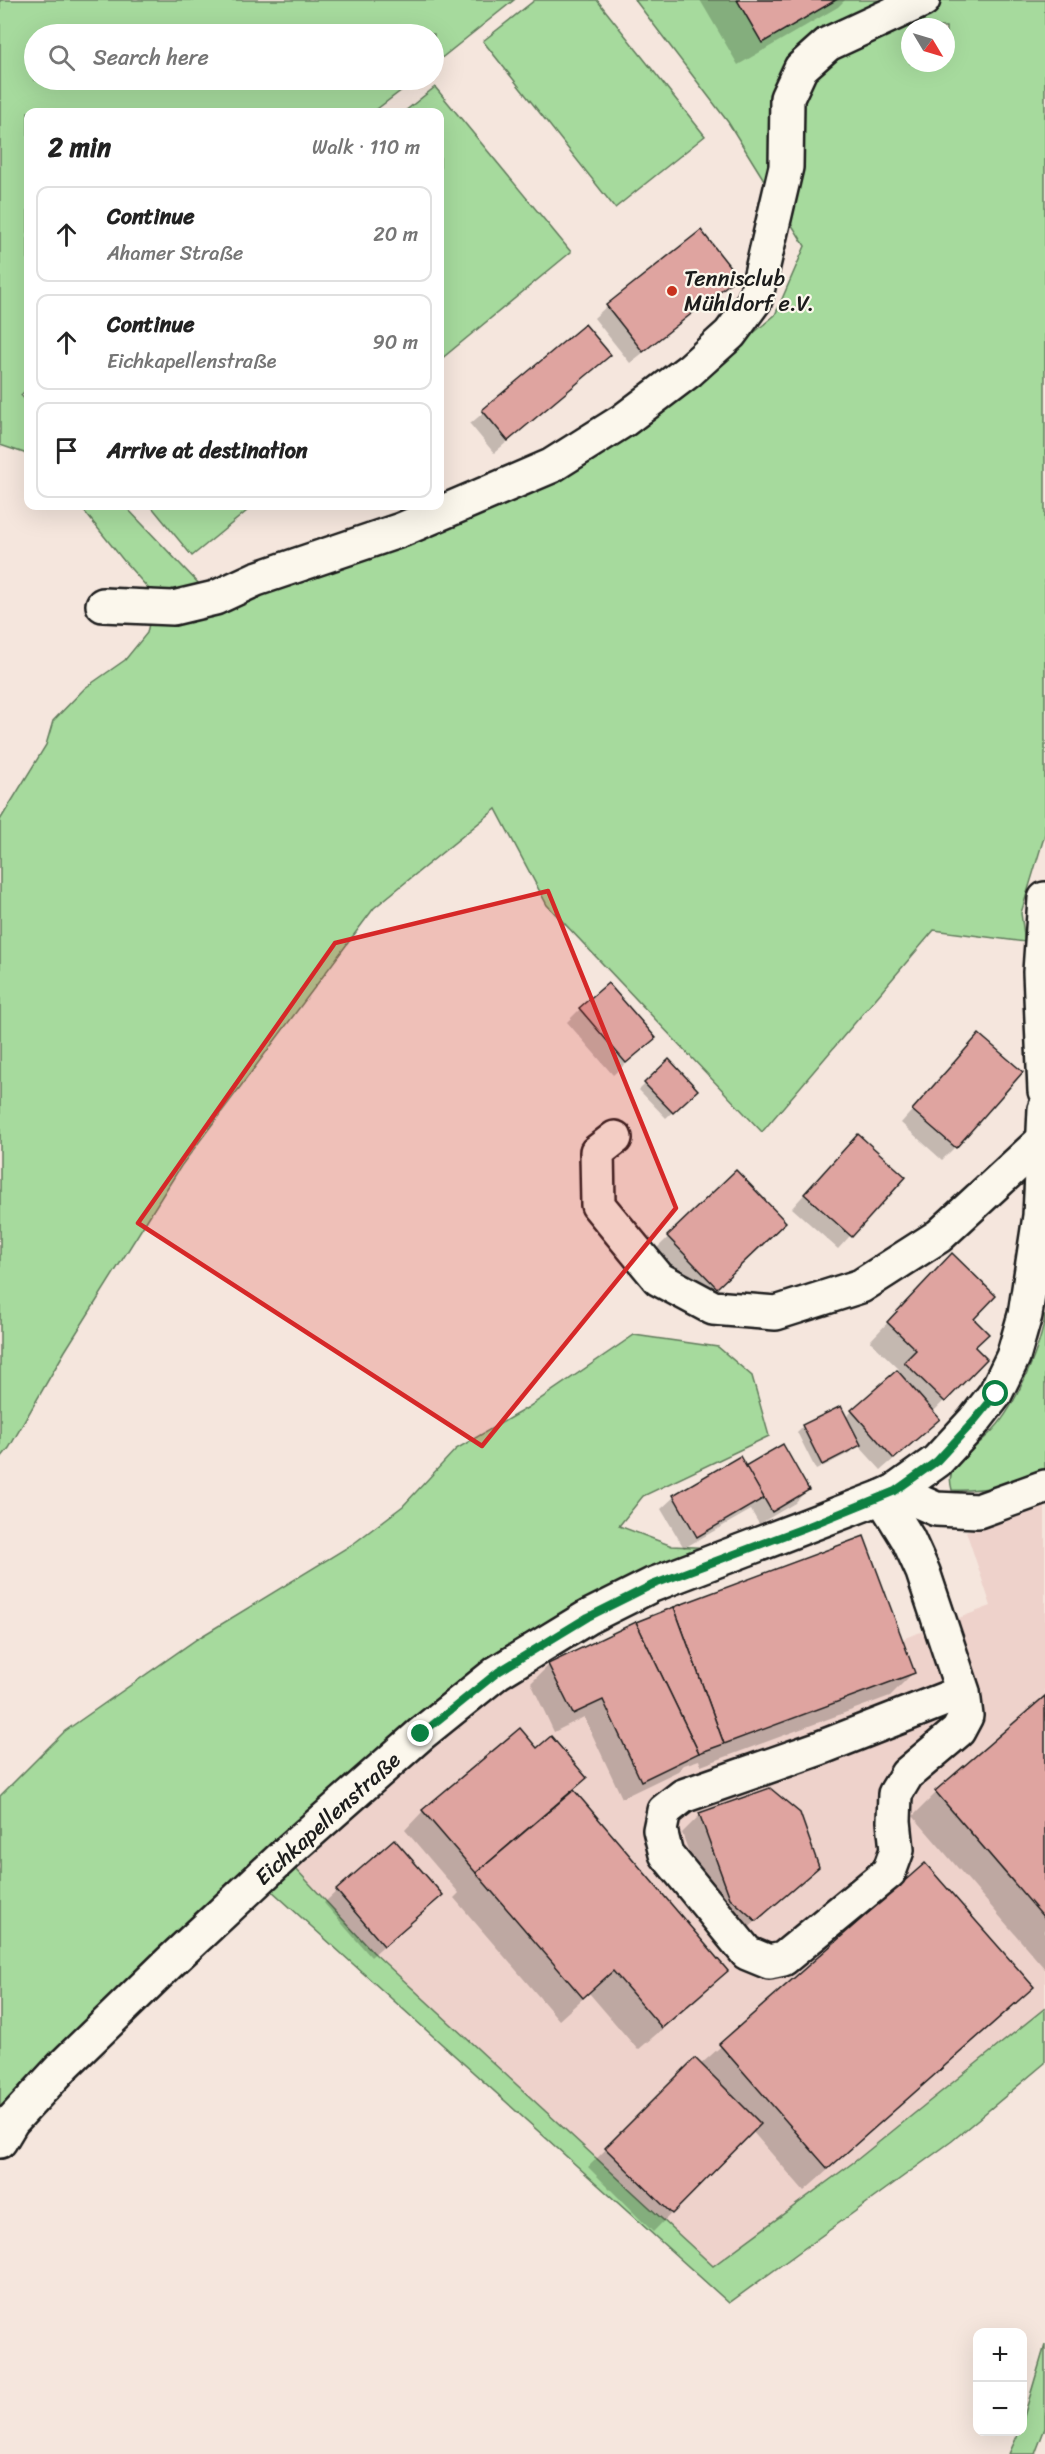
<!DOCTYPE html>
<meta charset="utf-8">
<style>
:root{--surface:#fff;--page:#f2f2f2;--text:#222;--muted:#767676;--line:#e0e0e0}
body{margin:0;font-family:Sriracha,sans-serif;background:var(--page);color:var(--text)}
.controls{position:absolute;right:18px;bottom:18px;display:grid;overflow:hidden;border-radius:12px;box-shadow:0 6px 24px #0002}
.controls button{width:54px;height:54px;display:grid;place-items:center;padding:0;border:0;border-bottom:2px solid var(--line);background:var(--surface);color:var(--text);font:30px sans-serif}
.compass{position:absolute;left:901px;top:18px;width:54px;height:54px;border-radius:50%;background:var(--surface);box-shadow:0 6px 24px #0002;rotate:128deg}
.stop{position:absolute;width:18px;height:18px;margin:-14px;border:4px solid #0b8043;border-radius:50%;background:#fff}
.stop.end{background:#0b8043;border-color:#fff;box-shadow:0 2px 6px #0008}
.list{margin:0;padding:0;list-style:none}
h2{display:flex;justify-content:space-between;align-items:center;height:78px;margin:0;padding:0 24px;font-size:26px}
h2 small{font-size:20px;font-weight:400;color:var(--muted)}
.list li{display:grid;grid-template-columns:39px 1fr auto;gap:18px;align-items:center;box-sizing:border-box;height:96px;margin:0 12px 12px;padding:0 12px;border:2px solid var(--line);border-radius:12px}
.list b{display:block;font-size:22px;white-space:nowrap}
.list p{margin:0;font-size:20px;white-space:nowrap;color:var(--muted)}
.list em{font-size:20px;font-style:normal;color:var(--muted)}
.icon{flex:none;width:33px;height:33px;fill:none;stroke:currentColor;stroke-width:2;stroke-linecap:round;stroke-linejoin:round}
.map{position:relative;flex:none;width:1045px;height:2454px;overflow:hidden}
.search{position:absolute;background:var(--surface);box-shadow:0 6px 24px #0002;left:24px;top:24px;width:420px;height:66px;display:flex;align-items:center;gap:15px;box-sizing:border-box;padding:0 21px;border-radius:33px;color:var(--muted);font-size:22px}
.panel{position:absolute;background:var(--surface);box-shadow:0 6px 24px #0002;left:24px;top:108px;width:420px;height:402px;border-radius:12px}
.map>svg:first-child{display:block}
.built{fill:#eed2cb}
.green{fill:#a6da9d;stroke:#617b5c;stroke-width:1.5;fill-rule:evenodd}
.shadow{fill:#0003}
.building{fill:#dfa4a0;stroke:#1c1c1c;stroke-width:1.5}
.lines{fill:none;stroke-linecap:round;stroke-linejoin:round}
.minor-casing{stroke:#1c1c1c;stroke-width:38}
.minor{stroke:#fbf7ec;stroke-width:33}
.route{stroke:#0b8043;stroke-width:8}
.marked{fill:#d62828;fill-opacity:0.2;stroke:#d62828;stroke-width:4.5;stroke-linejoin:round}
.poi-dot{fill:#c8321e;stroke:#fbf7ec;stroke-width:2}
.labels{text-anchor:middle;stroke-width:4.5;stroke-linejoin:round;paint-order:stroke}
.poi-label{font-size:22px;fill:#1c1c1c;stroke:#fbf7ec;text-anchor:start}
.street-label{font-size:22px;fill:#1c1c1c;stroke:#fbf7ec}
</style>
<div class="map">
<svg width="1045" height="2454" viewBox="0 0 1045 2454">
<rect width="100%" height="100%" fill="#f5e6dd"/>
<filter id="ink" filterUnits="userSpaceOnUse"><feTurbulence type="fractalNoise" baseFrequency=".0167" numOctaves="2"/><feDisplacementMap in="SourceGraphic" scale="12" xChannelSelector="R" yChannelSelector="G"/><feConvolveMatrix kernelMatrix="1 2 1 2 8 2 1 2 1" color-interpolation-filters="sRGB"/></filter>
<g filter="url(#ink)">
<path class="built" d="M 1045,1503 L 1045,2063 L 952,2141 L 729,2303 L 271,1890 L 398,1773 L 511,1682 L 636,1622 L 864,1536 L 902,1639 L 991,1606 L 966,1531 Z"/>
<g class="green">
<path d="M 0,0 L 514,0 L 434,64 L 434,34 L 34,34 L 34,80 L 415,80 L 373,112 L 28,112 L 28,388 L 21,395 L 28,403 L 28,457 L 24,453 L 0,445 Z"/>
<path d="M 535,0 L 597,0 L 705,136 L 615,208 L 483,41 Z"/>
<path d="M 635,0 L 1045,0 L 1045,834 L 1021,913 L 1025,942 L 934,930 L 762,1132 L 547,905 L 496,809 L 374,908 L 181,1166 L 65,1351 L 9,1448 L 0,1459 L 0,820 L 46,745 L 53,721 L 85,688 L 125,660 L 147,633 L 155,596 L 124,561 L 80,506 L 125,506 L 222,608 L 669,404 L 775,315 L 805,246 L 728,122 ZM 910,27 L 946,27 L 946,63 L 910,63 Z"/>
<path d="M 435,87 L 571,252 L 440,360 L 440,112 L 404,112 Z"/>
<path d="M 151,506 L 253,506 L 192,556 Z"/>
<path d="M 1045,1315 L 1045,1475 C 1014,1483 984,1492 952,1490 C 950,1482 949,1475 954,1468 C 965,1453 982,1442 994,1429 C 1015,1407 1042,1345 1045,1315 Z"/>
<path d="M 634,1335 L 718,1347 L 752,1376 L 769,1436 L 643,1496 L 619,1526 L 672,1546 L 714,1548 L 643,1571 L 560,1614 L 515,1643 L 0,2120 L 0,1796 L 65,1731 L 197,1639 L 353,1544 L 403,1506 L 456,1449 L 527,1408 Z"/>
<path d="M 295,1868 L 373,1952 L 713,2266 L 858,2159 L 1045,2008 L 1045,2063 L 952,2141 L 729,2303 L 271,1890 Z"/>
<path d="M 1045,2345 L 1045,2428 L 1035,2454 L 1009,2454 L 1019,2432 L 1022,2432 L 1023,2420 Z"/>
</g>
<g class="shadow">
<path d="M 700,0 L 845,0 L 838,7 L 738,65 Z"/>
<path d="M 736,277 L 724,289 L 630,363 L 594,318 L 607,306 Z"/>
<path d="M 585,326 L 609,355 L 494,453 L 470,424 Z"/>
<path d="M 580,1009 L 641,1050 L 613,1075 L 567,1022 Z"/>
<path d="M 967,1049 L 955,1147 L 942,1160 L 901,1123 Z"/>
<path d="M 669,1061 L 696,1090 L 666,1118 L 639,1090 Z"/>
<path d="M 846,1148 L 904,1177 L 838,1249 L 792,1208 Z"/>
<path d="M 736,1172 L 784,1222 L 703,1299 L 655,1250 Z"/>
<path d="M 934,1274 L 971,1319 L 973,1347 L 985,1359 L 933,1412 L 926,1431 L 881,1470 L 858,1445 L 853,1451 L 816,1470 L 797,1432 L 803,1426 L 845,1418 L 899,1369 L 870,1341 Z"/>
<path d="M 739,1459 L 745,1468 L 807,1490 L 795,1503 L 759,1524 L 751,1510 L 684,1548 L 661,1509 L 674,1497 Z"/>
<path d="M 549,1665 L 913,1673 L 890,1696 L 701,1766 L 699,1760 L 684,1765 L 678,1771 L 622,1798 L 584,1717 L 554,1732 L 531,1683 Z"/>
<path d="M 1045,1698 L 1045,1969 L 913,1816 L 936,1793 Z"/>
<path d="M 537,1750 L 585,1778 L 573,1791 L 726,1971 L 703,1994 L 638,2050 L 589,1993 L 559,2020 L 454,1898 L 459,1893 L 405,1830 L 423,1811 Z"/>
<path d="M 700,1815 L 818,1867 L 737,1938 L 712,1916 L 682,1833 Z"/>
<path d="M 925,1865 L 1032,1987 L 1009,2010 L 804,2191 L 752,2131 L 653,2232 L 588,2167 L 695,2061 L 700,2065 Z"/>
<path d="M 337,1891 L 441,1895 L 371,1957 L 324,1903 Z"/>
</g>
<g class="building">
<path d="M 737,0 L 836,0 L 762,43 Z"/>
<path d="M 701,230 L 738,277 L 643,352 L 606,305 Z"/>
<path d="M 585,324 L 611,355 L 508,441 L 482,410 Z"/>
<path d="M 608,983 L 656,1038 L 626,1063 L 579,1008 Z"/>
<path d="M 979,1034 L 1023,1072 L 956,1148 L 912,1110 Z"/>
<path d="M 669,1059 L 698,1090 L 673,1113 L 644,1083 Z"/>
<path d="M 858,1134 L 906,1177 L 852,1237 L 804,1194 Z"/>
<path d="M 736,1170 L 786,1222 L 717,1288 L 667,1236 Z"/>
<path d="M 952,1253 L 996,1296 L 974,1319 L 989,1334 L 975,1347 L 987,1359 L 945,1402 L 904,1362 L 916,1350 L 887,1322 Z"/>
<path d="M 897,1370 L 940,1419 L 894,1459 L 851,1410 Z"/>
<path d="M 841,1406 L 861,1445 L 822,1465 L 802,1425 Z"/>
<path d="M 783,1444 L 809,1490 L 772,1512 L 745,1466 Z"/>
<path d="M 740,1456 L 764,1498 L 697,1537 L 673,1495 Z"/>
<path d="M 864,1536 L 915,1673 L 724,1744 L 674,1607 Z"/>
<path d="M 674,1607 L 724,1744 L 699,1753 L 636,1622 Z"/>
<path d="M 636,1622 L 699,1753 L 641,1781 L 603,1700 L 573,1714 L 548,1664 Z"/>
<path d="M 1045,1696 L 1045,1919 L 935,1791 Z"/>
<path d="M 520,1728 L 537,1748 L 551,1736 L 587,1778 L 476,1873 L 422,1810 Z"/>
<path d="M 770,1788 L 800,1813 L 819,1867 L 756,1921 L 730,1898 L 699,1813 Z"/>
<path d="M 574,1790 L 728,1971 L 662,2028 L 613,1971 L 583,1998 L 476,1873 Z"/>
<path d="M 394,1839 L 443,1895 L 384,1946 L 336,1890 Z"/>
<path d="M 925,1863 L 1034,1987 L 828,2169 L 719,2044 Z"/>
<path d="M 695,2058 L 761,2124 L 672,2214 L 605,2148 Z"/>
</g>
<g class="lines">
<g class="minor-casing">
<g id="minor">
<path d="M 103,605 L 173,608 L 215,598 L 256,579 L 401,530 L 551,466 L 624,420 L 690,370 L 730,334 L 755,300 L 786,167 L 787,98 L 801,68 L 828,44 L 923,0"/>
<path d="M 1045,899 L 1040,972 L 1045,1091"/>
<path d="M 615,1138 L 597,1152 L 598,1205 L 659,1279 L 713,1308 L 776,1313 L 861,1286 L 939,1236 L 1043,1140"/>
<path d="M 895,1491 L 936,1509 L 978,1511 L 1045,1487"/>
<path d="M 882,1497 L 908,1539 L 923,1572 L 963,1692 L 820,1748 L 683,1796 L 664,1811 L 660,1830 L 666,1854 L 747,1953 L 769,1962 L 783,1959 L 889,1872 L 897,1850 L 894,1821 L 895,1794 L 907,1774 L 958,1731 L 966,1716 L 963,1692"/>
<path d="M 0,2141 L 12,2121 L 65,2064 L 170,1962 L 292,1848 L 421,1734 L 498,1672 L 588,1617 L 652,1585 L 882,1497 L 895,1491 L 937,1461 L 974,1421 L 995,1394 L 1013,1357 L 1025,1315 L 1040,1216 L 1045,1109"/>
</g>
</g>
<use href="#minor" class="minor"/>
</g>
</g>
<g class="lines" filter="url(#ink)">
<path class="route" d="M 421,1734 L 498,1672 L 588,1617 L 652,1585 L 804,1528 L 895,1491 L 937,1461 L 974,1421 L 996,1394"/>
</g>
<path class="marked" d="M 548,891 L 676,1208 L 482,1446 L 138,1223 L 335,943 Z"/>
<circle class="poi-dot" cx="672" cy="291" r="6"/>
<g class="labels">
<g class="poi-label">
<text x="684" y="286">Tennisclub<tspan x="684" dy="25">Mühldorf e.V.</tspan></text>
</g>
<g class="street-label">
<text transform="translate(327 1818) rotate(-42)" y="8">Eichkapellenstraße</text>
</g>
</g>
</svg>
<div class="controls">
<button>+</button>
<button>−</button>
</div>
<svg class="compass" viewBox="-18 -18 36 36"><path d="M0-13l5 13h-10z" fill="#e53935"/><path d="M0 13l5-13h-10z" fill="#767676"/></svg>
<div class="stop" style="left:996px;top:1394px"></div>
<div class="stop end" style="left:421px;top:1734px"></div>
<div class="search"><svg class="icon" aria-label="search" viewBox="0 0 24 24"><circle cx="10" cy="10" r="6"/><path d="M15 15l6 6"/></svg>Search here</div>
<section class="panel">
<h2>2 min<small>Walk · 110 m</small></h2>
<ul class="list">
<li><svg class="icon" aria-label="ahead" viewBox="0 0 24 24"><path d="M12 20V5M6 11l6-6 6 6"/></svg><div><b>Continue</b><p>Ahamer Straße</p></div><em>20 m</em></li>
<li><svg class="icon" aria-label="ahead" viewBox="0 0 24 24"><path d="M12 20V5M6 11l6-6 6 6"/></svg><div><b>Continue</b><p>Eichkapellenstraße</p></div><em>90 m</em></li>
<li><svg class="icon" aria-label="arrive" viewBox="0 0 24 24"><path d="M6 21V4h12l-3 4 3 4H6"/></svg><div><b>Arrive at destination</b></div></li>
</ul>
</section>
</div>
